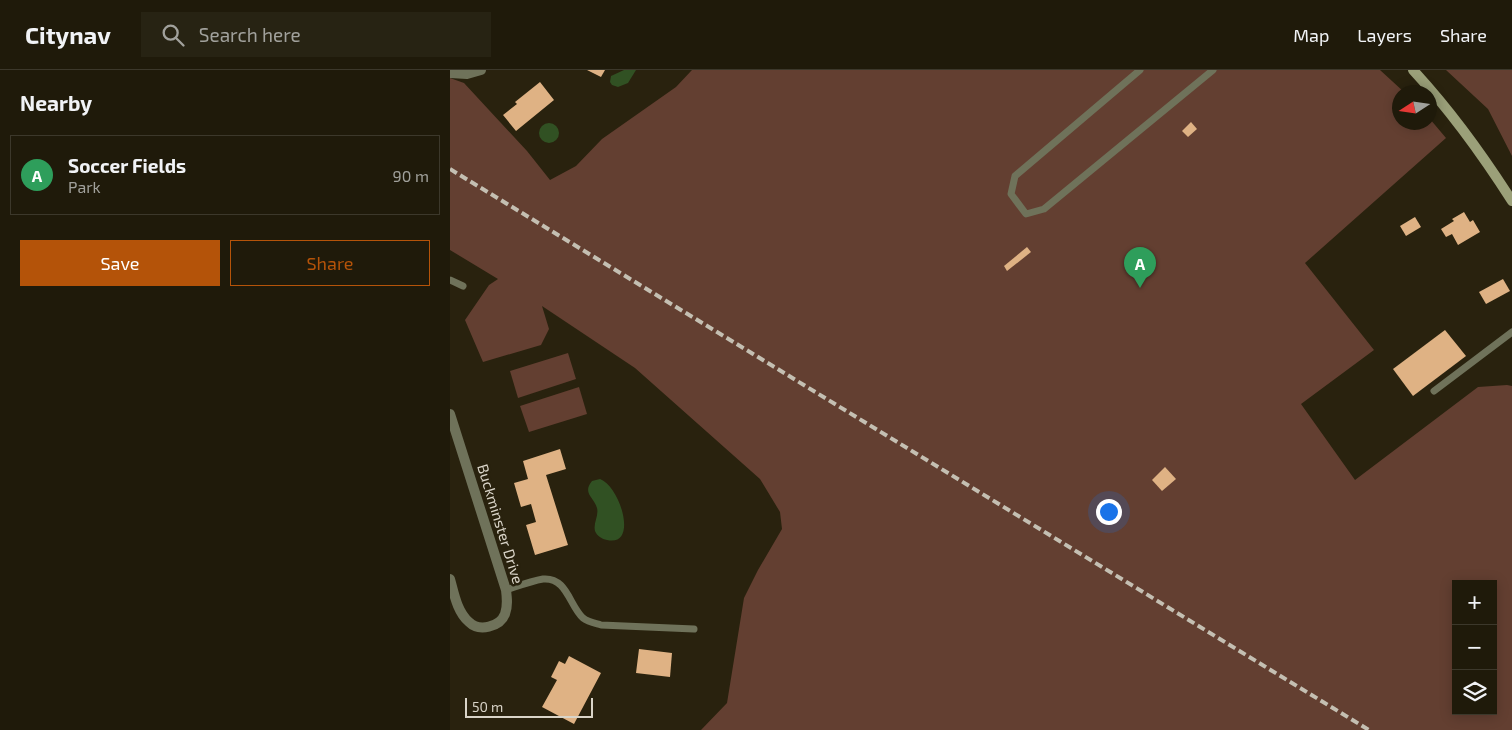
<!DOCTYPE html>
<meta charset="utf-8">
<style>
:root{--surface:#1f1a0a;--page:#272313;--text:#f1f3f6;--muted:#a1a19c;--line:#3c382b;--accent:#b45309}
body{margin:0;font-family:"Exo 2",sans-serif;background:var(--page);color:var(--text)}
.controls{position:absolute;right:15px;bottom:15px;display:grid;overflow:hidden;border-radius:0px;box-shadow:0 2px 12px #0003}
.controls button{width:45px;height:45px;display:grid;place-items:center;padding:0;border:0;border-bottom:1px solid var(--line);background:var(--surface);color:var(--text);font:25px sans-serif}
.compass{position:absolute;left:942px;top:15px;width:45px;height:45px;border-radius:50%;background:var(--surface);box-shadow:0 2px 12px #0003;rotate:258deg}
.scale{position:absolute;left:15px;bottom:12px;width:128px;box-sizing:border-box;padding-left:5px;border:2px solid #d9d4c8;border-top:0;font-size:14px;line-height:18px;white-space:nowrap;color:#d9d4c8;-webkit-text-stroke:4px #29220e;paint-order:stroke}
.you{position:absolute;left:658px;top:441px;width:18px;height:18px;margin:-12px;border:4px solid #fff;border-radius:50%;background:#1a73e8;box-shadow:0 0 0 8px #1a73e833}
.badge{display:grid;place-items:center;width:32px;height:32px;border-radius:50%;background:var(--accent);color:#fff;font-size:16px;font-weight:700}
.pin{position:absolute;translate:-50% -41px;filter:drop-shadow(0 1px 2px #0008)}
.pin::after{content:'';position:absolute;top:26px;width:18px;height:15px;background:inherit;clip-path:polygon(0 0,100% 0,50% 100%)}
.list{margin:0;padding:0;list-style:none}
h2{display:flex;justify-content:space-between;align-items:center;height:65px;margin:0;padding:0 20px;font-size:21px}
h2 small{font-size:16px;font-weight:400;color:var(--muted)}
.list li{display:grid;grid-template-columns:32px 1fr auto;gap:15px;align-items:center;box-sizing:border-box;height:80px;margin:0 10px 10px;padding:0 10px;border:1px solid var(--line);border-radius:0px}
.list b{display:block;font-size:19px;white-space:nowrap}
.list p{margin:0;font-size:16px;white-space:nowrap;color:var(--muted)}
.list em{font-size:16px;font-style:normal;color:var(--muted)}
.actions{display:flex;gap:10px;padding:15px 20px}
.actions a{flex:1;padding:11px 0;border:1px solid var(--accent);border-radius:0px;text-align:center;font-size:18px;color:var(--accent)}
.actions .main{background:var(--accent);color:#fff}
.icon{flex:none;width:28px;height:28px;fill:none;stroke:currentColor;stroke-width:2;stroke-linecap:round;stroke-linejoin:round}
.map{position:relative;flex:none;width:1062px;height:660px;overflow:hidden}
header{display:flex;align-items:center;gap:30px;box-sizing:border-box;height:70px;padding:0 25px;background:var(--surface);border-bottom:1px solid var(--line)}
header strong{font-size:24px}
nav{display:flex;gap:28px;margin-inline-start:auto;font-size:18px}
.search{width:350px;height:45px;background:var(--page);display:flex;align-items:center;gap:12px;box-sizing:border-box;padding:0 18px;border-radius:0px;color:var(--muted);font-size:19px}
main{display:flex}
aside{flex:1;background:var(--surface)}
.map>svg:first-child{display:block}
.green{fill:#633f31;fill-rule:evenodd}
.water{fill:#315123}
.building{fill:#dfb284}
.lines{fill:none;stroke-linecap:round;stroke-linejoin:round}
.lane{stroke:#6f725a;stroke-width:7}
.street{stroke:#6f725a;stroke-width:10}
.secondary{stroke:#9ba079;stroke-width:10}
.rail{stroke:#c4bfb2;stroke-width:4;stroke-dasharray:8 4;stroke-linecap:butt}
.labels{text-anchor:middle;stroke-width:5;stroke-linejoin:round;paint-order:stroke}
.street-label{font-size:15px;fill:#d9d4c8;stroke:#29220e}
</style>
<header>
<strong>Citynav</strong>
<div class="search"><svg class="icon" aria-label="search" viewBox="0 0 24 24"><circle cx="10" cy="10" r="6"/><path d="M15 15l6 6"/></svg>Search here</div>
<nav><a>Map</a><a>Layers</a><a>Share</a></nav>
</header>
<main>
<aside>
<h2>Nearby<small></small></h2>
<ul class="list">
<li><span class="badge" style="background:#2e9e5b">A</span><div><b>Soccer Fields</b><p>Park</p></div><em>90 m</em></li>
</ul>
<div class="actions"><a class="main">Save</a><a>Share</a></div>
</aside>
<div class="map">
<svg width="1062" height="660" viewBox="0 0 1062 660">
<rect width="100%" height="100%" fill="#29220e"/>
<g class="green">
<path d="M 242,0 L 930,0 L 954,22 L 949,22 L 949,52 L 979,52 L 980,49 L 996,68 L 855,193 L 924,280 L 851,334 L 905,410 L 1028,317 L 1057,315 L 1062,316 L 1062,660 L 251,660 L 277,633 L 294,528 L 308,500 L 332,459 L 330,442 L 310,409 L 185,298 L 92,236 L 99,259 L 91,275 L 33,292 L 15,250 L 39,215 L 48,209 L 0,180 L 0,8 L 14,13 L 77,81 L 100,110 L 126,96 L 152,69 L 226,17 ZM 1006,514 L 1043,514 L 1043,641 L 1006,641 Z"/>
<path d="M 996,0 L 1062,0 L 1062,86 L 1038,39 Z"/>
<path d="M 118,283 L 126,309 L 68,328 L 60,301 Z"/>
<path d="M 129,317 L 137,344 L 79,362 L 70,336 Z"/>
</g>
<g class="water">
<path d="M 174,0 L 186,0 L 178,13 L 168,17 L 162,15 L 160,12 L 161,6 Z"/>
<circle cx="99" cy="63" r="10"/>
<path d="M 150,409 C 170,416 189,477 157,470 C 152,469 147,466 145,461 C 143,453 149,446 147,438 C 144,427 132,423 142,411 Z"/>
</g>
<g class="building">
<path d="M 137,0 L 155,0 L 151,7 Z"/>
<path d="M 90,12 L 104,30 L 66,61 L 53,45 L 67,34 L 65,32 Z"/>
<path d="M 741,52 L 747,59 L 738,67 L 732,61 Z"/>
<path d="M 1014,142 L 1020,152 L 1023,150 L 1030,162 L 1008,175 L 1002,164 L 996,167 L 991,159 L 1004,151 L 1002,149 Z"/>
<path d="M 965,147 L 971,157 L 956,166 L 950,156 Z"/>
<path d="M 577,177 L 581,182 L 557,201 L 554,196 Z"/>
<path d="M 1053,209 L 1060,221 L 1036,234 L 1029,222 Z"/>
<path d="M 995,260 L 1016,286 L 963,326 L 943,299 Z"/>
<path d="M 110,379 L 116,399 L 96,405 L 118,475 L 85,485 L 76,455 L 86,452 L 81,434 L 71,437 L 64,413 L 78,409 L 73,391 Z"/>
<path d="M 715,397 L 726,409 L 712,421 L 702,410 Z"/>
<path d="M 189,579 L 222,583 L 220,607 L 186,603 Z"/>
<path d="M 119,586 L 151,603 L 124,654 L 92,637 L 107,610 L 101,607 L 109,591 L 115,594 Z"/>
</g>
<g class="lines">
<g class="lane">
<path d="M 690,0 L 565,106 L 561,124 L 576,144 L 594,139 L 763,0"/>
<path d="M 0,210 L 13,216"/>
<path d="M 984,321 L 1062,262"/>
<path d="M 56,520 C 68,516 81,511 93,509 C 117,507 119,535 133,548 C 138,552 144,553 151,555 L 244,559"/>
</g>
<g class="street">
<path d="M 0,3 L 17,4 L 31,0"/>
<path d="M 0,344 L 56,520 C 57,528 58,536 55,544 C 50,557 29,562 19,552 C 7,542 4,523 0,509"/>
</g>
<path class="secondary" d="M 963,0 C 1001,41 1032,84 1062,131"/>
<path class="rail" d="M 0,99 L 919,660"/>
</g>
<g class="labels">
<g class="street-label">
<text transform="translate(50 454) rotate(73)" y="5">Buckminster Drive</text>
</g>
</g>
</svg>
<div class="controls">
<button>+</button>
<button>−</button>
<button><svg class="icon" aria-label="layers" viewBox="0 0 24 24"><path d="M12 4l9 5-9 5-9-5zM3 14l9 5 9-5"/></svg></button>
</div>
<svg class="compass" viewBox="-18 -18 36 36"><path d="M0-13l5 13h-10z" fill="#e53935"/><path d="M0 13l5-13h-10z" fill="#a1a19c"/></svg>
<div class="scale">50 m</div>
<div class="you"></div>
<div class="pin badge" style="left:690px;top:218px;background:#2e9e5b">A</div>
</div>
</main>
